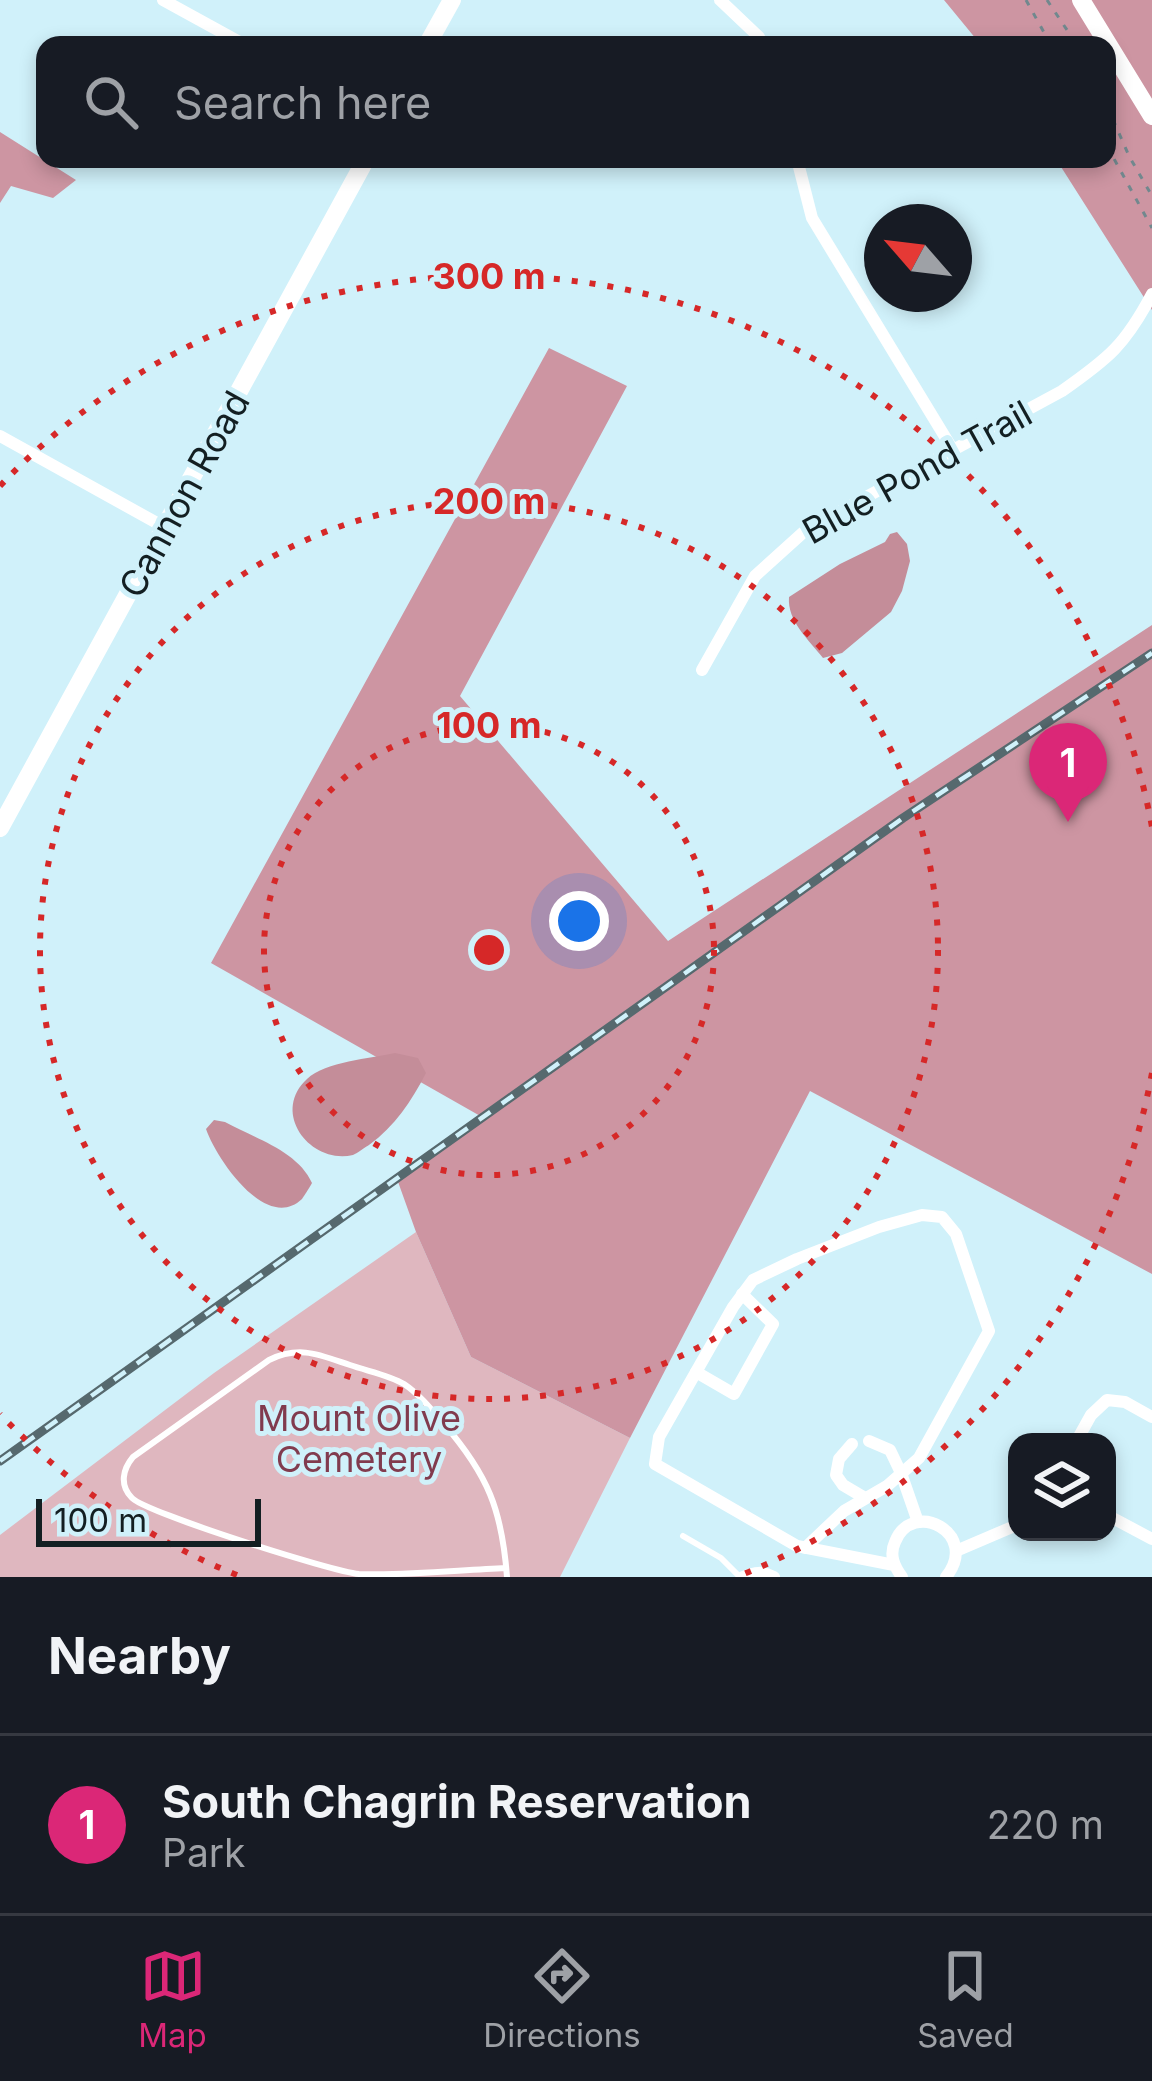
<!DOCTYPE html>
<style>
:root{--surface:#171b24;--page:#20242c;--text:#f1f3f6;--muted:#9ea1a6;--line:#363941;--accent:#db2777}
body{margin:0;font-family:Inter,sans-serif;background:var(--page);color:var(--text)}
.controls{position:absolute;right:36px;bottom:36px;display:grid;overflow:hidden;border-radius:24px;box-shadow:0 6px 18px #0003}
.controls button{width:108px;height:108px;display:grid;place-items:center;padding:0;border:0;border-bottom:3px solid var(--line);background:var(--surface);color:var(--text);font:60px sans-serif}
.compass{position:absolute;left:864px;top:204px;width:108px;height:108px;border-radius:50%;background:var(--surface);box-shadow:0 6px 18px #0003;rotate:298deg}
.scale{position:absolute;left:36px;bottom:30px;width:225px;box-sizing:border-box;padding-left:12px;border:6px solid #131f22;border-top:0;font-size:33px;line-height:42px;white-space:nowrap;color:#131f22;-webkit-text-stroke:9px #d0f1fa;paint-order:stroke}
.you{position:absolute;left:579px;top:921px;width:42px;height:42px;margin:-30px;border:9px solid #fff;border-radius:50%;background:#1a73e8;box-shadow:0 0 0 18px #1a73e833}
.badge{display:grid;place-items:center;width:78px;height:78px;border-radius:50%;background:var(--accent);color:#fff;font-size:39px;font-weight:700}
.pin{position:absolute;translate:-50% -99px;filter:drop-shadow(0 3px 6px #0008)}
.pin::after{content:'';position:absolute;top:63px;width:42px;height:36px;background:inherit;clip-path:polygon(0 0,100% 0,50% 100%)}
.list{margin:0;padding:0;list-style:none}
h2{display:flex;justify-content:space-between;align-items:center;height:156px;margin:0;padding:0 48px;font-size:51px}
h2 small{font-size:39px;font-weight:400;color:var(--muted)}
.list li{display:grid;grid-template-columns:78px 1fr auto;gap:36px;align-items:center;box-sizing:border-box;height:180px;padding:0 48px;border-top:3px solid var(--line)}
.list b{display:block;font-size:45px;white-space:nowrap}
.list p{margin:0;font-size:39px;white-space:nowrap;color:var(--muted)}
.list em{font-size:39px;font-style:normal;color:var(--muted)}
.icon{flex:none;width:66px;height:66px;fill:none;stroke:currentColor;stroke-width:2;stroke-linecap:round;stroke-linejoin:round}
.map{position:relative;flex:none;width:1152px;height:1577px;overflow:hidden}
.search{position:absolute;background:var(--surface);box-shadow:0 6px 18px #0003;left:36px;right:36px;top:36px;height:132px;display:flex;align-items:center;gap:30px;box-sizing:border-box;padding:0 42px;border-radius:24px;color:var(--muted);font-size:45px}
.sheet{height:336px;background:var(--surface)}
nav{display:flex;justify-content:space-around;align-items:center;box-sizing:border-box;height:168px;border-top:3px solid var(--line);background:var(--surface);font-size:33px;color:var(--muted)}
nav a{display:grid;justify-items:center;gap:6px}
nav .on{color:var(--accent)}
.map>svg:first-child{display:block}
.green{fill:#dfb7bf}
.forest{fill:#cd95a2}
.water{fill:#c48d99}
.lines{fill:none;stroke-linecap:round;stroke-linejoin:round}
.path{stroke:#71888e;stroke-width:3;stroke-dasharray:6 9;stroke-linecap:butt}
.lane{stroke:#fff;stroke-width:6}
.street{stroke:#fff;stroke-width:12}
.secondary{stroke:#fff;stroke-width:18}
.rail-casing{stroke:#56696e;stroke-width:9}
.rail{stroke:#d0f1fa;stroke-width:4.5;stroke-dasharray:14;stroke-linecap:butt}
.ring{fill:none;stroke:#d62828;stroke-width:6;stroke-dasharray:6 12}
.labels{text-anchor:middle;stroke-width:10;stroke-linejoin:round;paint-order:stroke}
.street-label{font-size:36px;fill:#131f22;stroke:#d0f1fa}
.park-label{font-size:36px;fill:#813b4e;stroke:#d0f1fa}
.centre{fill:#d62828;stroke:#d0f1fa;stroke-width:6}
.ring-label{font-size:36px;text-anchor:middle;font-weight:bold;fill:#d62828;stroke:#d0f1fa;stroke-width:10;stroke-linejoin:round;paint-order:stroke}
</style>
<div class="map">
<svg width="1152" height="1577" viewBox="0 0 1152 1577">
<rect width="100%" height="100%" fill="#d0f1fa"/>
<path class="green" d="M 416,1232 L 471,1357 L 630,1438 L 560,1577 L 0,1577 L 0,1535 L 214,1373 Z"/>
<g class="forest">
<path d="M 944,0 L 1152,0 L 1152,310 L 1056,159 L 1107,159 L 1107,45 L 981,45 Z"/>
<path d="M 0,132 L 76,180 L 53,198 L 11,186 L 0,203 Z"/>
<path d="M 549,348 L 627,386 L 460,696 L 668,941 L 1152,625 L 1152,1274 L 810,1091 L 630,1438 L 471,1357 L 416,1232 L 397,1179 L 482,1117 L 211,963 Z"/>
</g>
<g class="water">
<path d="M 897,532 L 907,544 L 910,561 L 902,591 L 891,612 L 842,653 L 823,658 C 809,640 787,621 789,597 L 840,564 L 885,542 L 890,534 Z"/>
<path d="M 395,1053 L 418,1058 L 426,1073 C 411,1102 395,1126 369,1145 C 367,1146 356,1154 353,1155 C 311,1165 270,1113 307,1079 C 326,1061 370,1059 395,1053 Z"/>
<path d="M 214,1120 L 225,1122 C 254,1138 298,1151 312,1183 C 311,1185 303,1198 302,1199 C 266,1233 216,1158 206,1129 Z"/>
</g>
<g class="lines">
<g class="path">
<path d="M 1026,0 L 1051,45"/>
<path d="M 1047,0 L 1077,45"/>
<path d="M 1107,106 L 1129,156 L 1152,196"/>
<path d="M 1107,146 L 1152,228"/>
</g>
<g class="lane">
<path d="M 683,1536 L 721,1558 L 740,1577"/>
<path d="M 506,1568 C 458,1570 408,1576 359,1574 C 333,1572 147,1513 132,1498 C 119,1485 123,1469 133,1457 L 269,1360 C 300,1345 320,1355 350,1365 C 367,1371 389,1375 404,1384 C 419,1394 432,1410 444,1424 C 488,1475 502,1510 507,1577"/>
</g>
<g class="street">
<path d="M 163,0 L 245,45"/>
<path d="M 720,0 L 759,37 L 762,45"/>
<path d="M 797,159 L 812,218 L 953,450"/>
<path d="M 0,436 L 166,528"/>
<path d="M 702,670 L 755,576 L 807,529 L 1062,391 C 1109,358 1125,345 1152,294"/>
<path d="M 696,1372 L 734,1394 L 773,1324 L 742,1294"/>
<path d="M 869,1441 L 890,1450 L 901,1473 L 918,1522"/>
<path d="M 1076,1442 L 1091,1415 L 1107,1400 L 1125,1402 L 1152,1417"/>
<path d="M 852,1444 L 839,1459 L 836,1475 L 843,1485 L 865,1498"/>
<path d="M 1107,1515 L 1152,1539"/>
<path d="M 805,1548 L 844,1511 L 887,1486 L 919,1458 L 989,1331 L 956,1234 L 942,1217 L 922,1215 L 879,1227 L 797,1259 L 753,1280 L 733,1307 L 659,1437 L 655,1464 L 797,1546 L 894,1565"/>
<path d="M 956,1551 L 1017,1525"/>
<path d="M 743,1577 C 755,1572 762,1571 774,1577"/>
<path d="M 902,1577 C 894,1566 889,1555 895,1542 C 912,1498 981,1533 946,1577"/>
</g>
<g class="secondary">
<path d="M 1081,0 L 1152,116"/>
<path d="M 427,45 L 452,0"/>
<path d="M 0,828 L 366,159"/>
</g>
<g class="rail-casing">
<path id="rail" d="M 0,1461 L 903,818 L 1152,653"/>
</g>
<use href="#rail" class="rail"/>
</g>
<g class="ring">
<circle cx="489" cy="950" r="225"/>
<circle cx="489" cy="950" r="449"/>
<path d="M1152 1073A674 674 0 0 1 741 1575M237 1575A674 674 0 0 1 0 1414M0 486A674 674 0 0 1 1152 827"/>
</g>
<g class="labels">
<g class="street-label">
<text transform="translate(917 472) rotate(-29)" y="13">Blue Pond Trail</text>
<text transform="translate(184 494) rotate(-61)" y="13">Cannon Road</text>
</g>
<g class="park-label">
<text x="359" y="1431">Mount Olive<tspan x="359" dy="41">Cemetery</tspan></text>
</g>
</g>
<circle cx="489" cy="950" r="18" class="centre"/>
<g class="ring-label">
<text x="489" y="289">300 m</text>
<text x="489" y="514">200 m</text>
<text x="489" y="738">100 m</text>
</g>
</svg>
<div class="controls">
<button><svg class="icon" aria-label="layers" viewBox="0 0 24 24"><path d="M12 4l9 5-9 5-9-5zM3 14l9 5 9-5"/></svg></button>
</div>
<svg class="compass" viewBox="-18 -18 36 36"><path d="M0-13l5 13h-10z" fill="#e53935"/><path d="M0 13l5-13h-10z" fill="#9ea1a6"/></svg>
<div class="scale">100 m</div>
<div class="you"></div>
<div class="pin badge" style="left:1068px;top:822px">1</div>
<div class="search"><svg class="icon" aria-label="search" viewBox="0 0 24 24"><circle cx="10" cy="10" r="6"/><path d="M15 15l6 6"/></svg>Search here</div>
</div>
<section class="sheet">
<h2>Nearby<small></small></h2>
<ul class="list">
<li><span class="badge">1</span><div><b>South Chagrin Reservation</b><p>Park</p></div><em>220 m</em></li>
</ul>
</section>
<nav>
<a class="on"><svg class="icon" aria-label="map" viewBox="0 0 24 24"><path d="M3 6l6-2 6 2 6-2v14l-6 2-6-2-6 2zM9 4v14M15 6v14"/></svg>Map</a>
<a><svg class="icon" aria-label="directions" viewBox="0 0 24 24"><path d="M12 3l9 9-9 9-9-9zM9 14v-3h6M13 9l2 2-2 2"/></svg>Directions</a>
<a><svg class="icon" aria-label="saved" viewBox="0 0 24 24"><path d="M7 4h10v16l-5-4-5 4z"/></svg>Saved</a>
</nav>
